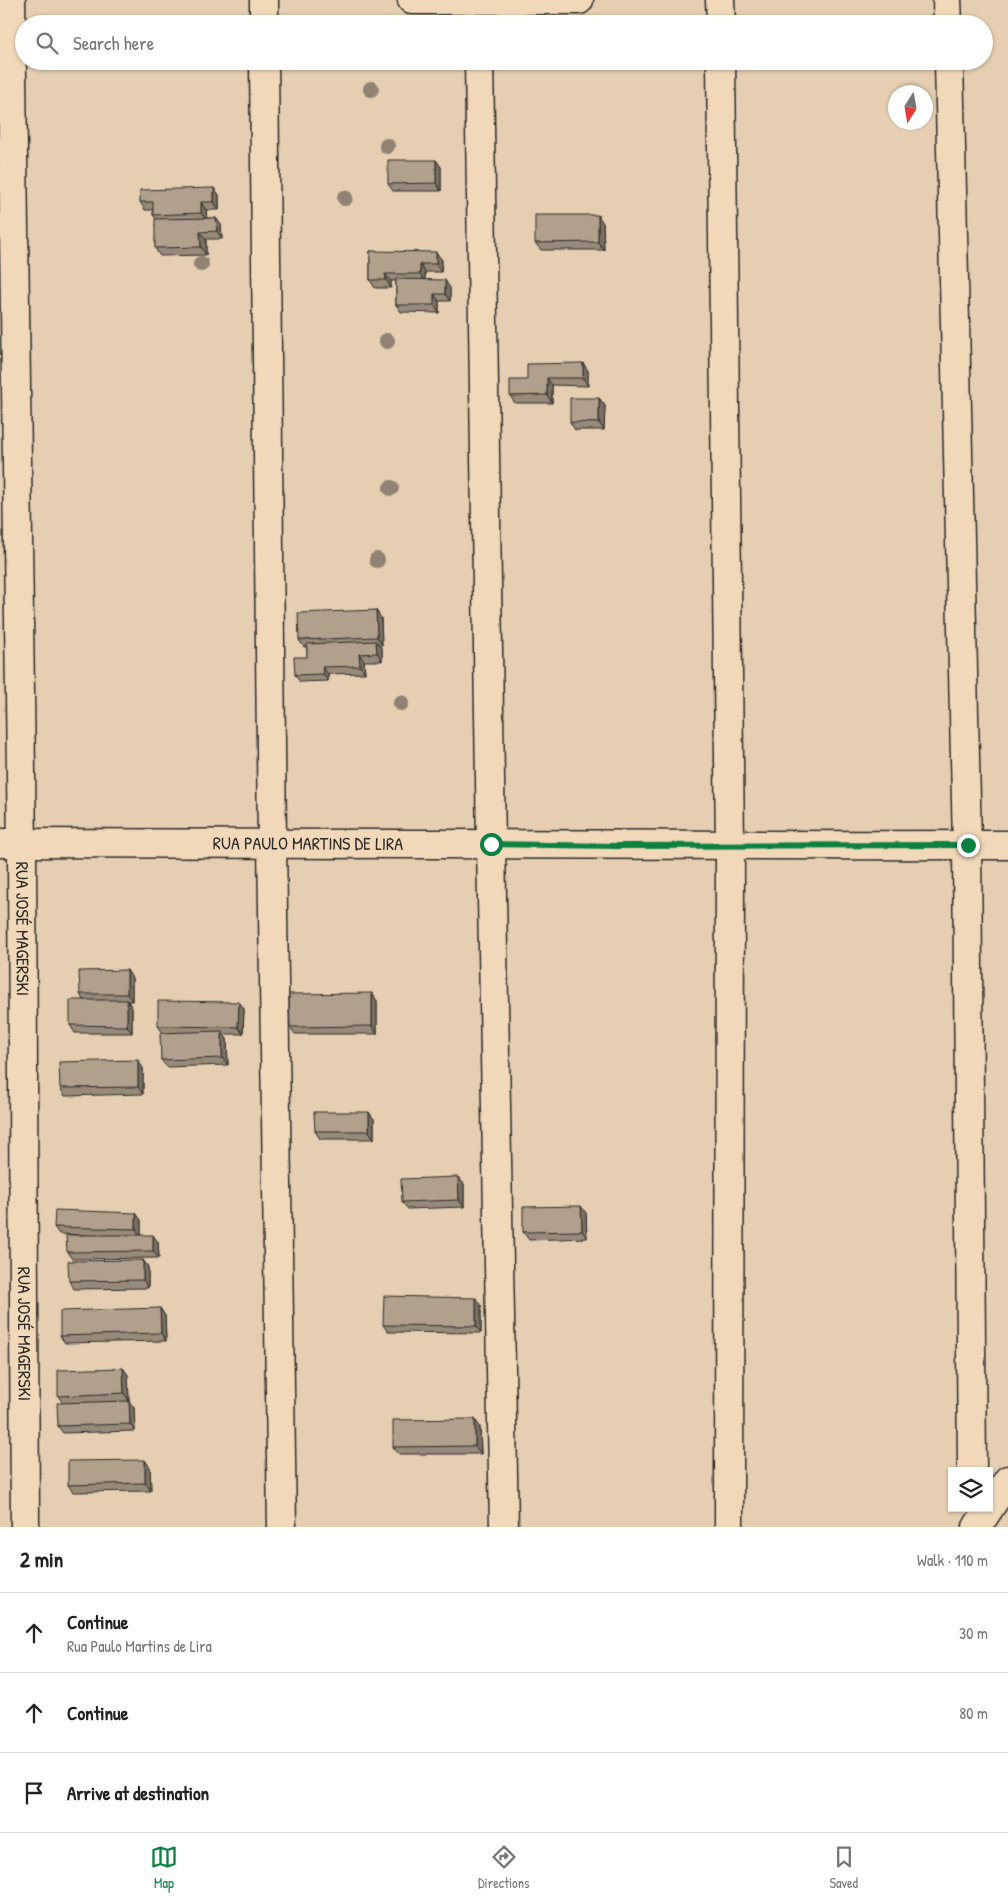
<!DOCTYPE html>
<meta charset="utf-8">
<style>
:root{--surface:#fff;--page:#f6f6f6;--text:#222;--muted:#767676;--line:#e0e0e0;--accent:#0b8043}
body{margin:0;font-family:"Patrick Hand",sans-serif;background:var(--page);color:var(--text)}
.controls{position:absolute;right:15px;bottom:15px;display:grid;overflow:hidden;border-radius:0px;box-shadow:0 1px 4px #0004}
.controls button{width:45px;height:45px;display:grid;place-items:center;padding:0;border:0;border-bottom:1px solid var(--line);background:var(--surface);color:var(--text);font:25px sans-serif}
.compass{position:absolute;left:888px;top:85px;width:45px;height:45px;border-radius:50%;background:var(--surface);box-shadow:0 1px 4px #0004;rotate:191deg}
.stop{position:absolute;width:15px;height:15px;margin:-11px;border:4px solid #0b8043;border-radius:50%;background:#fff}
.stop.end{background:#0b8043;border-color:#fff;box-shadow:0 1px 5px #0008}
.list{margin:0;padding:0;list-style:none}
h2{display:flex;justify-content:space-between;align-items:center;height:65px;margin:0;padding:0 20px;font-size:21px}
h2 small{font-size:16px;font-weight:400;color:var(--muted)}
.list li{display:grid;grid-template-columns:32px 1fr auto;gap:15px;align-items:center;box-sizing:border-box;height:80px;padding:0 20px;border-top:1px solid var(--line)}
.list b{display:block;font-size:19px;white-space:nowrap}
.list p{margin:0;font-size:16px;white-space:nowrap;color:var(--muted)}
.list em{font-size:16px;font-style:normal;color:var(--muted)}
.icon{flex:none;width:28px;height:28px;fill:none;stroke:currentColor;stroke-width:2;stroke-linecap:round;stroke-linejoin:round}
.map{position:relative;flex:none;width:1008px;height:1527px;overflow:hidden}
.search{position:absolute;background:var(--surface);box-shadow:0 1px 4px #0004;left:15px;right:15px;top:15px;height:55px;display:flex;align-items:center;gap:12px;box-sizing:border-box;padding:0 18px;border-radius:28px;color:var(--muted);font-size:19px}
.sheet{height:305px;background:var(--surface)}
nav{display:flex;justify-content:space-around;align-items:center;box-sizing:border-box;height:70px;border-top:1px solid var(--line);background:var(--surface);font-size:14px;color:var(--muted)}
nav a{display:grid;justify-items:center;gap:2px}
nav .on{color:var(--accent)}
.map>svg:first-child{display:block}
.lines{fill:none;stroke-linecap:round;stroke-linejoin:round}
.minor-casing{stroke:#2b2b2b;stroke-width:31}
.minor{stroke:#f1d8b9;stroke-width:28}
.tree{fill:#908373}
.wall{fill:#978a78;stroke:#2b2b2b}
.shaded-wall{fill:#7b7062;stroke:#2b2b2b}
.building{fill:#b0a08c;stroke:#2b2b2b}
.route{stroke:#0b8043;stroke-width:6}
.labels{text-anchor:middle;stroke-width:4;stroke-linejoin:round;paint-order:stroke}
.street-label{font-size:18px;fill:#2b2b2b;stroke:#f1d8b9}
</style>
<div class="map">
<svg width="1008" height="1527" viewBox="0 0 1008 1527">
<rect width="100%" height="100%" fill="#e5ceb1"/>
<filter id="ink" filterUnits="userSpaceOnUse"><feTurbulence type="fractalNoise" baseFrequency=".02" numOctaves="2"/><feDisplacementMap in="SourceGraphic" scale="10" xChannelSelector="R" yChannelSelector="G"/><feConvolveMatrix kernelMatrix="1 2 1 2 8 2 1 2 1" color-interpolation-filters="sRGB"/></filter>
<g filter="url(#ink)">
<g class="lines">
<g class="minor-casing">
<g id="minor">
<path id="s1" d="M 11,0 L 22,850 L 25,1527"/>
<path d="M 264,0 L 264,24"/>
<path d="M 412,0 L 579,0"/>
<path d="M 720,0 L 721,24"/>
<path d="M 947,0 L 948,24"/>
<path d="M 264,61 L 272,843 L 282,1527"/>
<path d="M 479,61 L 491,845 L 504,1527"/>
<path d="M 721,61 L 730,846 L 729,1527"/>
<path d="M 949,61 L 967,845 L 972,1471"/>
<path id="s2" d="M 0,843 C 336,843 672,846 1008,845"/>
<path d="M 977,1527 L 1008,1480"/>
</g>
</g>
<use href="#minor" class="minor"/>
</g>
<g class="tree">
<circle cx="371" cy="89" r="8"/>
<circle cx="387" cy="146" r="8"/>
<circle cx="345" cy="198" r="8"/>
<circle cx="201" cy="264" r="8"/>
<circle cx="387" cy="341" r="8"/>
<circle cx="391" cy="488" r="8"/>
<circle cx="377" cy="560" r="8"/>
<circle cx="401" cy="703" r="8"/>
</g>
<g class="wall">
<path d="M 436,160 L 441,167 L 441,191 L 393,191 L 388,184 Z"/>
<path d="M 214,188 L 219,195 L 219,210 L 206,210 L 206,218 L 216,218 L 221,225 L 222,239 L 206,239 L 206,255 L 160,256 L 155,248 L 156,219 L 153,215 L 153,210 L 145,210 L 140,202 Z"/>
<path d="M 603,223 L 604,250 L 541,250 L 535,243 Z"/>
<path d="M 370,251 L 442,260 L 441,272 L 425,272 L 425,280 L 450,288 L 450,301 L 439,301 L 439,313 L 401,312 L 396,305 L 396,281 L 391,281 L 391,288 L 375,288 L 370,280 Z"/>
<path d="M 583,363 L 588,371 L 588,386 L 552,385 L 552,403 L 515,403 L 510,396 L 527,380 Z"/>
<path d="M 599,398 L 605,406 L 604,430 L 575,430 L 570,422 Z"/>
<path d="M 381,618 L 382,645 L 379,645 L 382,649 L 382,661 L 364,661 L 365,673 L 328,674 L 328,681 L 300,682 L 295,675 L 307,657 L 307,647 L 304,647 L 299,640 Z"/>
<path d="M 132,978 L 132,1001 L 128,1001 L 132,1008 L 132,1033 L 75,1033 L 70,1025 L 83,1000 L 80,994 Z"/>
<path d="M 372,993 L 377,1001 L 377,1034 L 295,1034 L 290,1027 Z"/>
<path d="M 239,1002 L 244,1009 L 243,1034 L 223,1034 L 227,1039 L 228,1065 L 167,1067 L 161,1060 L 163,1033 L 158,1026 Z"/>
<path d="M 143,1068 L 143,1094 L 65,1096 L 60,1088 Z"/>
<path d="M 374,1119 L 374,1139 L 320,1139 L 315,1131 Z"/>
<path d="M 464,1184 L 464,1207 L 408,1209 L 402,1202 Z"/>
<path d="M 586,1213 L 587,1238 L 529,1240 L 523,1232 Z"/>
<path d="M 141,1220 L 141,1235 L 158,1242 L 159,1258 L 72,1259 L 67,1252 L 86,1235 L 59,1234 L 54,1227 Z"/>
<path d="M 143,1260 L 148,1267 L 148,1288 L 74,1289 L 69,1281 Z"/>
<path d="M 481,1305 L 481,1333 L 388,1332 L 383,1325 Z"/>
<path d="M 160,1308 L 165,1316 L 166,1341 L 65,1343 L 60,1336 Z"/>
<path d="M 123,1368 L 128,1375 L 129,1401 L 134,1408 L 135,1431 L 63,1433 L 58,1426 L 63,1403 L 58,1396 Z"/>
<path d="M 480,1427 L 481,1454 L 399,1454 L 393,1447 Z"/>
<path d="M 150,1467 L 151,1491 L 73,1492 L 68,1485 Z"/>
</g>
<g class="shaded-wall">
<path d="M 436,160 L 441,167 L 441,191 L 436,183 Z"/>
<path d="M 214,188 L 219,195 L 219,210 L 214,202 Z"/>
<path d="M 201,202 L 206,210 L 207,221 L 201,213 Z"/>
<path d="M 598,215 L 603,223 L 604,250 L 598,242 Z"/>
<path d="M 216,218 L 221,225 L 222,239 L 217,231 Z"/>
<path d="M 200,232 L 206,239 L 206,255 L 201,247 Z"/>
<path d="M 436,252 L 442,260 L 441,272 L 436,264 Z"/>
<path d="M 420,264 L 425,272 L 425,282 L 420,274 Z"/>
<path d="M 385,274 L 391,281 L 391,288 L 386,280 Z"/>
<path d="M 445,280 L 450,288 L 450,301 L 445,294 Z"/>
<path d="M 434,294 L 439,301 L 439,313 L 434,305 Z"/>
<path d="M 583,363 L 588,371 L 588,386 L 583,378 Z"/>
<path d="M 547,378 L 552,385 L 552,403 L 547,395 Z"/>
<path d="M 599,398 L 605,406 L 604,430 L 599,423 Z"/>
<path d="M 376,610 L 381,618 L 382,645 L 377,637 Z"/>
<path d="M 376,641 L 382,649 L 382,661 L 377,653 Z"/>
<path d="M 359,654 L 364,661 L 365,673 L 360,666 Z"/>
<path d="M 322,667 L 328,674 L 328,681 L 323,674 Z"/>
<path d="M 127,970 L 132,978 L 132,1001 L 127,994 Z"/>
<path d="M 372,993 L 377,1001 L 377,1034 L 372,1026 Z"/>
<path d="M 127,1000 L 132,1008 L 132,1033 L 127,1026 Z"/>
<path d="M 239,1002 L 244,1009 L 243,1034 L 238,1027 Z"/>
<path d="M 222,1031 L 227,1039 L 228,1065 L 222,1058 Z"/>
<path d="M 138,1060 L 143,1068 L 143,1094 L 138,1087 Z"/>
<path d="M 369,1112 L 374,1119 L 374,1139 L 369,1131 Z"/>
<path d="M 458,1177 L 464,1184 L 464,1207 L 459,1200 Z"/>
<path d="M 581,1206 L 586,1213 L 587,1238 L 582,1231 Z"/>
<path d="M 136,1213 L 141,1220 L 141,1237 L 136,1229 Z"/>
<path d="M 153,1235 L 158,1242 L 159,1258 L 153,1251 Z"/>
<path d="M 143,1260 L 148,1267 L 148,1288 L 143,1280 Z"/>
<path d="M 476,1298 L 481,1305 L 481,1333 L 476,1326 Z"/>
<path d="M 160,1308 L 165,1316 L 166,1341 L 161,1333 Z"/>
<path d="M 123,1368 L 128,1375 L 129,1401 L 124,1393 Z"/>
<path d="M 129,1401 L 134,1408 L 135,1431 L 130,1424 Z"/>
<path d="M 475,1419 L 480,1427 L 481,1454 L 475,1446 Z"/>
<path d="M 145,1460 L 150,1467 L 151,1491 L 145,1483 Z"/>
</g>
<g class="building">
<path d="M 388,160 L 436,160 L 436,183 L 388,184 Z"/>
<path d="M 214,188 L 214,202 L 201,202 L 201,213 L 153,215 L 153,202 L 140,202 L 140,190 Z"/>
<path d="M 535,215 L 598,215 L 598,242 L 535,243 Z"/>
<path d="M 216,218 L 217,231 L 200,232 L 201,247 L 155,248 L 155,219 Z"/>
<path d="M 370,251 L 436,252 L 436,264 L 420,264 L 420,274 L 385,274 L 386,280 L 370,280 Z"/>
<path d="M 396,279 L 445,280 L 445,294 L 434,294 L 434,305 L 396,305 Z"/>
<path d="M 583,363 L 583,378 L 547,378 L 547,395 L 510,396 L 510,380 L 527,380 L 527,364 Z"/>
<path d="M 570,398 L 599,398 L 599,423 L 570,422 Z"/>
<path d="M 376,610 L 377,637 L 299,640 L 298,613 Z"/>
<path d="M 376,641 L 377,653 L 359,654 L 360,666 L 322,667 L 323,674 L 295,675 L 294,657 L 307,657 L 307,644 Z"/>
<path d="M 127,970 L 127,994 L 80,994 L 79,971 Z"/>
<path d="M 372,993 L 372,1026 L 290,1027 L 289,994 Z"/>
<path d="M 70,1000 L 127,1000 L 127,1026 L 70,1025 Z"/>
<path d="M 158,1001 L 239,1002 L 238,1027 L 158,1026 Z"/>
<path d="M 222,1031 L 222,1058 L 161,1060 L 160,1033 Z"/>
<path d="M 138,1060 L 138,1087 L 60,1088 L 59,1062 Z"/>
<path d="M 314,1112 L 369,1112 L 369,1131 L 315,1131 Z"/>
<path d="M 458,1177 L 459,1200 L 402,1202 L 401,1179 Z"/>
<path d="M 581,1206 L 582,1231 L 523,1232 L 523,1207 Z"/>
<path d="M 55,1210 L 136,1213 L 136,1229 L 54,1227 Z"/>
<path d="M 66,1235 L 153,1235 L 153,1251 L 67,1252 Z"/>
<path d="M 143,1260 L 143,1280 L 69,1281 L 68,1261 Z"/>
<path d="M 384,1296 L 476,1298 L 476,1326 L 383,1325 Z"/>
<path d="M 160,1308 L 161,1333 L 60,1336 L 60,1311 Z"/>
<path d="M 123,1368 L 124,1393 L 58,1396 L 58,1370 Z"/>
<path d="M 129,1401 L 130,1424 L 58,1426 L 57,1403 Z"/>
<path d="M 475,1419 L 475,1446 L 393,1447 L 393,1420 Z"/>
<path d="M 145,1460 L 145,1483 L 68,1485 L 68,1461 Z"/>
</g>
</g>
<g class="lines" filter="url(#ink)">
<path class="route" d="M 491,844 L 616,846 L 968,845"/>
</g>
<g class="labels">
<g class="street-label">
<text dy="6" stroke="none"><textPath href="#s2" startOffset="308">RUA PAULO MARTINS DE LIRA</textPath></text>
<text dy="6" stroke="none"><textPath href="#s1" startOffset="929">RUA JOSÉ MAGERSKI</textPath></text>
<text dy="6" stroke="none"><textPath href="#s1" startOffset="1334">RUA JOSÉ MAGERSKI</textPath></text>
</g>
</g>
</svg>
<div class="controls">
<button><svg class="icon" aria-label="layers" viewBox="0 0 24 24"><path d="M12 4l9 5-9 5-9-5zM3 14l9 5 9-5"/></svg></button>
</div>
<svg class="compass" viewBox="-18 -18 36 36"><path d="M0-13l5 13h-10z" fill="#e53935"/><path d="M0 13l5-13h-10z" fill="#767676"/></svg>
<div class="stop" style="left:491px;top:844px"></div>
<div class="stop end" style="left:968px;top:845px"></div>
<div class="search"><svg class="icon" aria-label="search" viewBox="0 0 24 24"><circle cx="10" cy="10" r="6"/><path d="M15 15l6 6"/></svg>Search here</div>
</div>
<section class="sheet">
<h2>2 min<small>Walk · 110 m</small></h2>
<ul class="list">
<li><svg class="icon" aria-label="ahead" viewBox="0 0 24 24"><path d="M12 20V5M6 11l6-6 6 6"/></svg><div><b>Continue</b><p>Rua Paulo Martins de Lira</p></div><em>30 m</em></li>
<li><svg class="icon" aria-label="ahead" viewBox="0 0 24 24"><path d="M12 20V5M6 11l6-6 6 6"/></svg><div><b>Continue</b></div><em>80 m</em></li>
<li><svg class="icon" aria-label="arrive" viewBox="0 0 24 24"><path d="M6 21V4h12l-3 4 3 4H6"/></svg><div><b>Arrive at destination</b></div></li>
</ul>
</section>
<nav>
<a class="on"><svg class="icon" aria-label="map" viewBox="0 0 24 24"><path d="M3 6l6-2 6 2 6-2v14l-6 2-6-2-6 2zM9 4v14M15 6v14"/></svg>Map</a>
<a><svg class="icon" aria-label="directions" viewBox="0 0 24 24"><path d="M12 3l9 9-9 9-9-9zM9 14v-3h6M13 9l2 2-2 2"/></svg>Directions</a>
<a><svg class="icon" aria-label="saved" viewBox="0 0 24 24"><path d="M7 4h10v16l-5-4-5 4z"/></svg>Saved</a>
</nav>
